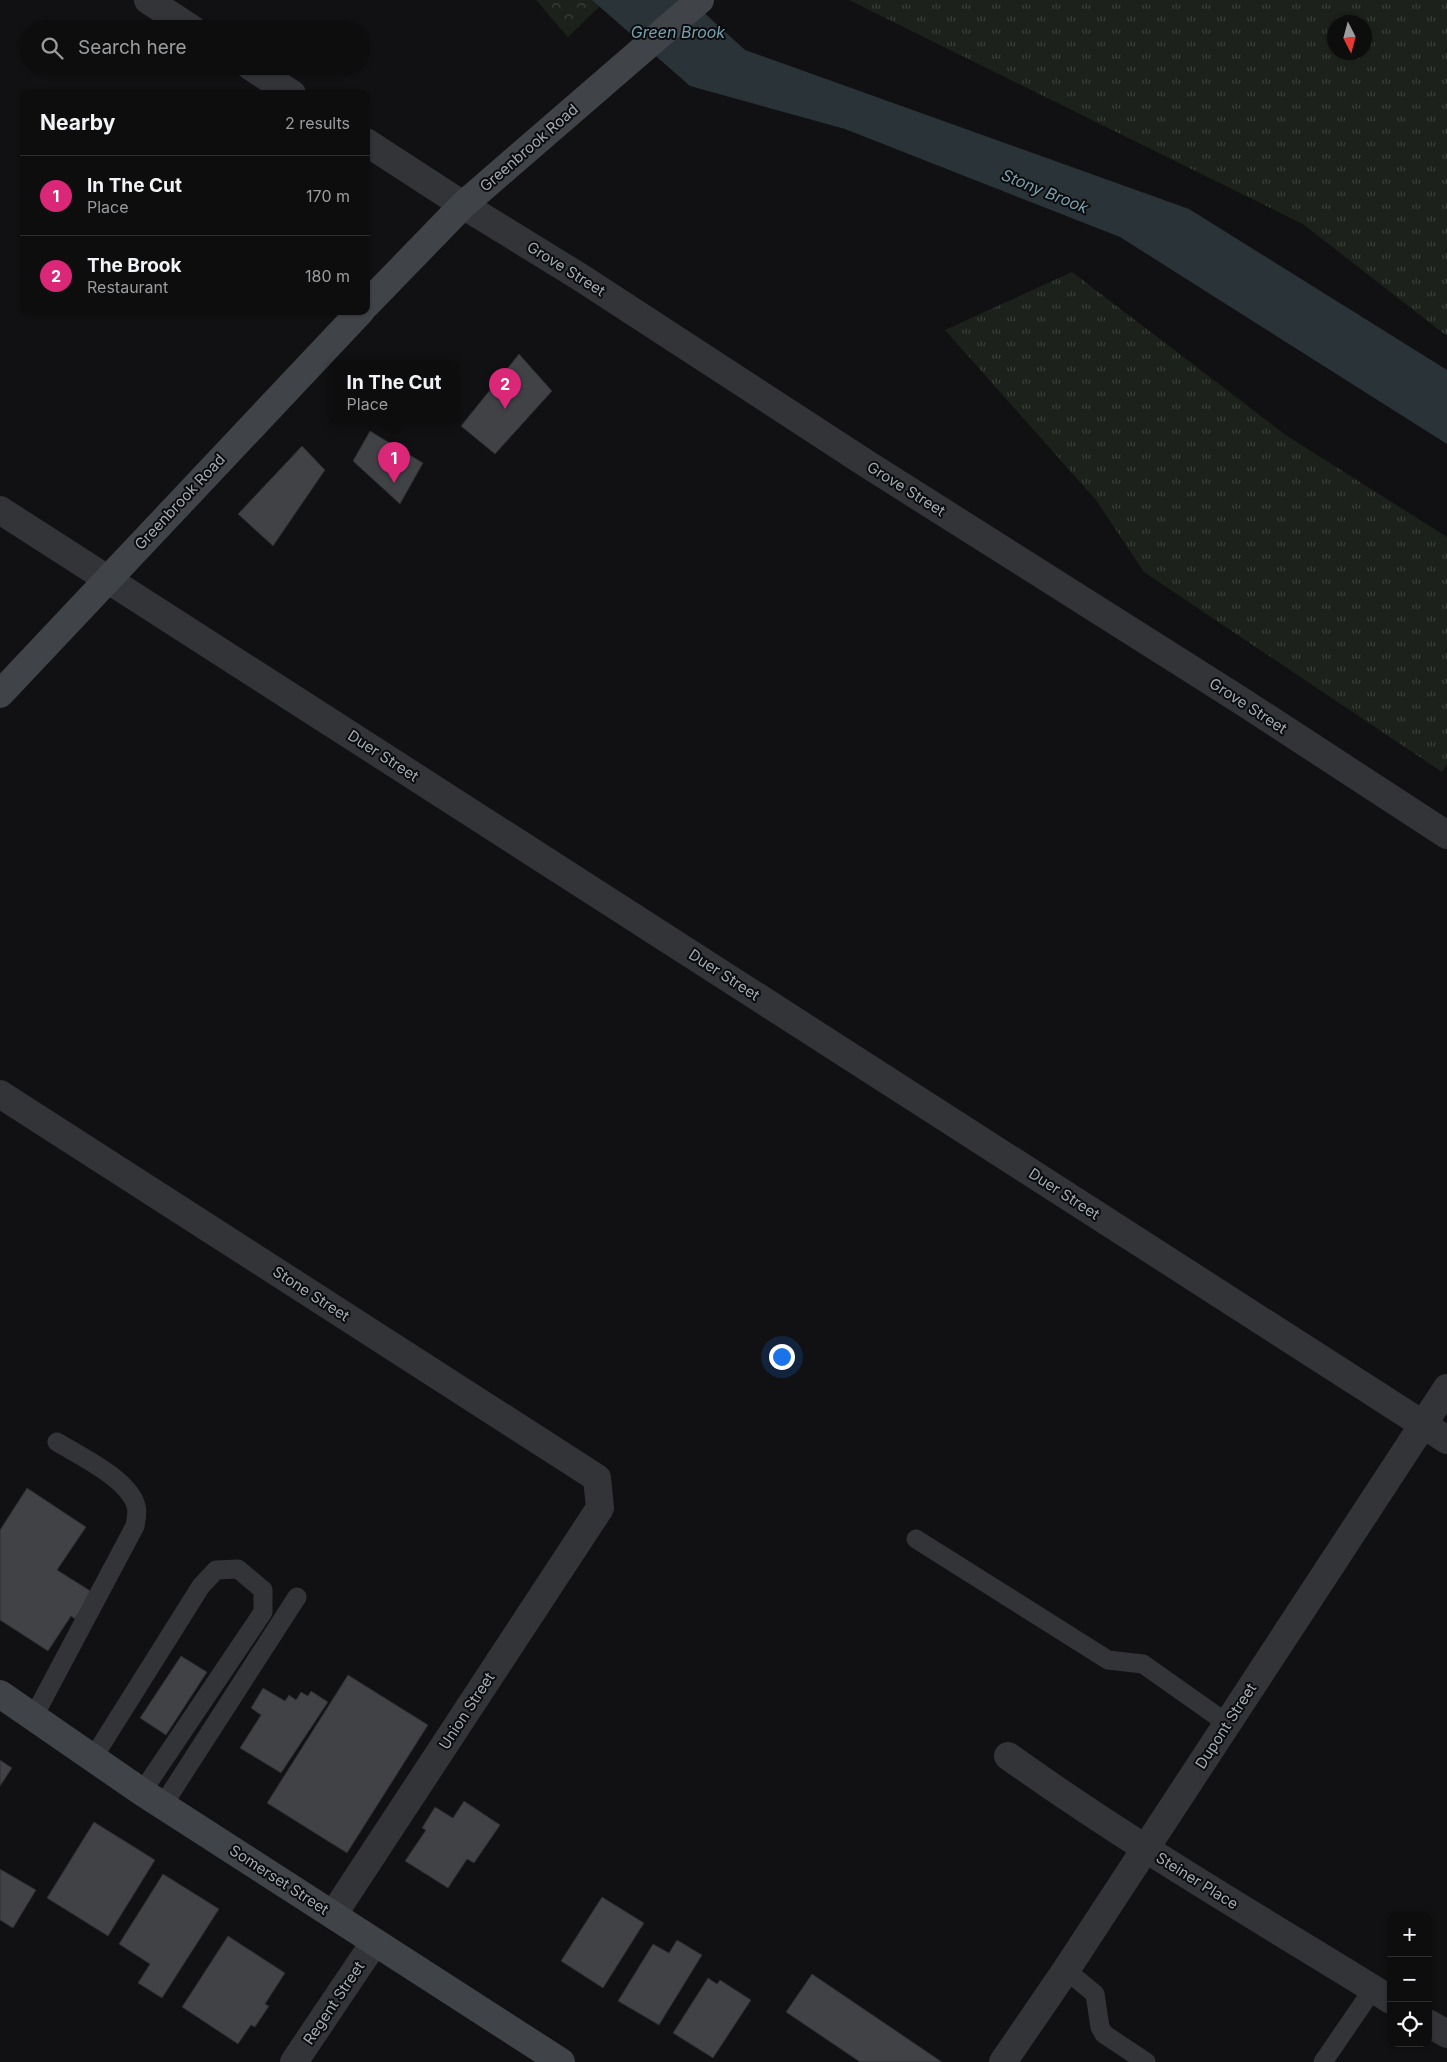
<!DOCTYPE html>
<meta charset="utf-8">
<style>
:root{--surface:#0d0d0e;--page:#161617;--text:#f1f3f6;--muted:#9a9c9e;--line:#2d2d2e;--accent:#db2777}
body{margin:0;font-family:Inter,sans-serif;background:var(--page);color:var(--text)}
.controls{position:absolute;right:15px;bottom:15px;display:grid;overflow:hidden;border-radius:10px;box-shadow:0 1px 4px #0004}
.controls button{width:45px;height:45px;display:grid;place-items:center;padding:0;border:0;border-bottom:1px solid var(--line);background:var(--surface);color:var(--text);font:25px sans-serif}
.compass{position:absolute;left:1327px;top:15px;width:45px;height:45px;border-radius:50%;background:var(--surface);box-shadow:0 1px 4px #0004;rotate:174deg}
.you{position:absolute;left:781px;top:1356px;width:18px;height:18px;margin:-12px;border:4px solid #fff;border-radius:50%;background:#1a73e8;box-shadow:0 0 0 8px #1a73e833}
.badge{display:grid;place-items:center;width:32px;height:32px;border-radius:50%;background:var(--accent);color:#fff;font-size:16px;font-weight:700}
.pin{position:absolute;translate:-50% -41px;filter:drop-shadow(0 1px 2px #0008)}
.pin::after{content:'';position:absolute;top:26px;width:18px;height:15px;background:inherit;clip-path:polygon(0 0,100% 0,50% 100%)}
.popup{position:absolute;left:329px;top:360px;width:130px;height:65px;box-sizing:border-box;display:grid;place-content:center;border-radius:10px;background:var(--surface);filter:drop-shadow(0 1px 4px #0005);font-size:16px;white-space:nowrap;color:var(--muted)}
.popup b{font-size:19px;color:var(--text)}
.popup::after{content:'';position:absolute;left:50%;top:100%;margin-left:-10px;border:10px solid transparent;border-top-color:var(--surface)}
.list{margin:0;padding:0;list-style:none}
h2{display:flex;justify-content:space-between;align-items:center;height:65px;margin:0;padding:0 20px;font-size:21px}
h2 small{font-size:16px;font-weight:400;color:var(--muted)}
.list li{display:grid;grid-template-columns:32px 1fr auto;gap:15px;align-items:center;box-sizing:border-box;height:80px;padding:0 20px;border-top:1px solid var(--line)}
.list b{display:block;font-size:19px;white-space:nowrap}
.list p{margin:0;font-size:16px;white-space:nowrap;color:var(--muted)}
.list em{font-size:16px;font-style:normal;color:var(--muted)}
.icon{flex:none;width:28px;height:28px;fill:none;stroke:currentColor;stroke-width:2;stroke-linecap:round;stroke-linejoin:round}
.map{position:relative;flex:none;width:1447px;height:2062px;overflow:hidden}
.search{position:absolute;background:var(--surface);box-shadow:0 1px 4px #0004;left:20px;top:20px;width:350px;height:55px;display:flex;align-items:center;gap:12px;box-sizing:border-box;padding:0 18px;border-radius:28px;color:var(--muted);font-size:19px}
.panel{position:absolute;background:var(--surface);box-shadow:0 1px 4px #0004;left:20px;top:90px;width:350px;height:225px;border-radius:10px}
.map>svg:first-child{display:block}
.grass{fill:url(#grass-tufts);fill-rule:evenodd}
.forest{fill:url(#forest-crowns)}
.water{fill:#2a3438}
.building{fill:#404246;stroke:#2b2c2f}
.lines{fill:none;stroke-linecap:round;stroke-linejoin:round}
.lane{stroke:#323438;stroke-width:19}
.street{stroke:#323438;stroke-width:28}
.secondary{stroke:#404348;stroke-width:28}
.labels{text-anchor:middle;stroke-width:4;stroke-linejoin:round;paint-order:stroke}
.street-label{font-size:15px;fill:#a2abb3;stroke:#0c0c0e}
.water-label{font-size:16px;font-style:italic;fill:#78a0af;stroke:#0c0c0e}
</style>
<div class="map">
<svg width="1447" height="2062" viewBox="0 0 1447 2062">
<defs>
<pattern id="grass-tufts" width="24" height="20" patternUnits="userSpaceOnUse" patternTransform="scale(1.25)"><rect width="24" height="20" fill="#1c221b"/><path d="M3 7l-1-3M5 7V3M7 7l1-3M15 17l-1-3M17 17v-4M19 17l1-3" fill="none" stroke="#3a3f3a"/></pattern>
<pattern id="forest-crowns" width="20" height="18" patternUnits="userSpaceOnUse" patternTransform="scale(1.25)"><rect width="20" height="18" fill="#1c221b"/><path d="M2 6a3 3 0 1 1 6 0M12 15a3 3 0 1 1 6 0" fill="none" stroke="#3a3f3a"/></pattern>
</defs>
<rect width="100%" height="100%" fill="#111113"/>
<g class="grass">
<path d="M 849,0 L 1447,0 L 1447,336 L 1303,224 ZM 1334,22 L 1364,22 L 1364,52 L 1334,52 Z"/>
<path d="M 1072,272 L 1287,436 L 1447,537 L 1447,764 L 1442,772 L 1144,572 L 1096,500 L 945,330 Z"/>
</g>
<path class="forest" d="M 536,0 L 606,0 L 568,37 Z"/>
<path class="water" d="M 592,0 L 690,0 L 745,50 L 1189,209 L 1447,370 L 1447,444 L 1120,237 L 845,129 L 690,86 Z"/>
<g class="building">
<path d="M 519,354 L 552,391 L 495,454 L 461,426 Z"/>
<path d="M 370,431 L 423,463 L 400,504 L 353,461 Z"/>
<path d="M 302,446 L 325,470 L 273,546 L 238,514 Z"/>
<path d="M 27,1488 L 86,1527 L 57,1570 L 92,1592 L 75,1619 L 71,1616 L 48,1651 L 0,1620 L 0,1530 Z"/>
<path d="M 181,1656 L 207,1672 L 166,1735 L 140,1718 Z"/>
<path d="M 348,1675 L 428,1725 L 347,1853 L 267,1803 Z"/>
<path d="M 263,1688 L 285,1701 L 289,1695 L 296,1700 L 301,1692 L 308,1696 L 311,1691 L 328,1702 L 281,1773 L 240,1748 L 261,1715 L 251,1708 Z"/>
<path d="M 0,1760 L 12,1768 L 0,1786 Z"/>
<path d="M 464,1801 L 500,1825 L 474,1863 L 467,1859 L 448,1888 L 405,1861 L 426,1830 L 422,1828 L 435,1807 L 453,1818 Z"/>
<path d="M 94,1822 L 155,1860 L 108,1936 L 47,1898 Z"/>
<path d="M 0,1869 L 36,1890 L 13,1928 L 0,1920 Z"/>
<path d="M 163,1874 L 219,1909 L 162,1998 L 138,1983 L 150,1964 L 119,1944 Z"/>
<path d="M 602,1897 L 644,1923 L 603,1988 L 561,1961 Z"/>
<path d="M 228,1936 L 285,1973 L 265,2004 L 269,2006 L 255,2027 L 251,2025 L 238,2044 L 182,2007 Z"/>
<path d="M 677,1940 L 702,1955 L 659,2025 L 618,2001 L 653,1944 L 669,1953 Z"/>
<path d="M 812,1974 L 942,2062 L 860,2062 L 786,2012 Z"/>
<path d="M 708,1978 L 717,1984 L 720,1980 L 751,2000 L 713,2058 L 673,2033 Z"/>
</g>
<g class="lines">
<g class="lane">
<path d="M 916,1539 L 1108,1660 L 1143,1664 L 1228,1724"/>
<path d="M 34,1716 L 135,1526 C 136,1520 138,1512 136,1506 C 129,1479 80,1456 57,1442"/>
<path d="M 93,1758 L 201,1586 L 216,1570 L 238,1569 L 263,1590 L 263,1612 L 142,1792"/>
<path d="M 163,1805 L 297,1597"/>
<path d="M 1066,1970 L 1095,1994 L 1100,2027 L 1104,2034 L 1146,2062"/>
<path d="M 1323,2062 L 1373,1989"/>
</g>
<g class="street">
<path d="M 148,0 L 192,29"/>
<path d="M 250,66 L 292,94"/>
<path d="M 366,142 L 463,205 L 580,277 L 867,464 L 1240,700 L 1447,835"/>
<path d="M 0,510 L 1447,1440"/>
<path d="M 0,1094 L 597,1478 L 600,1508 L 333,1915"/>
<path d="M 1008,1756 C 1131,1844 1262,1920 1391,2000"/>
<path d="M 1428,2023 L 1447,2034"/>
<path d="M 294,2062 L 374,1943"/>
<path d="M 1003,2062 L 1066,1970 L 1447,1388"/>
</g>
<g class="secondary">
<path d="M 366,305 L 463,205 L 700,0"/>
<path d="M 0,694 L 361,311"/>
<path d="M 0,1694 L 142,1792 L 561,2062"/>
</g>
</g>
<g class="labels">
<g class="street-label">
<text transform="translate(529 148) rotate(-41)" y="5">Greenbrook Road</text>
<text transform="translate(566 269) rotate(32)" y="5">Grove Street</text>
<text transform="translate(906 489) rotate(32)" y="5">Grove Street</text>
<text transform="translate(180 502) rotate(-47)" y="5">Greenbrook Road</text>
<text transform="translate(1248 706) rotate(33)" y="5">Grove Street</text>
<text transform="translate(383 756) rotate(33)" y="5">Duer Street</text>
<text transform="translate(724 975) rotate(33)" y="5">Duer Street</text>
<text transform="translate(1064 1194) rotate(33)" y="5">Duer Street</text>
<text transform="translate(311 1294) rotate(33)" y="5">Stone Street</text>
<text transform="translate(467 1711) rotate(-57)" y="5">Union Street</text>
<text transform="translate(1226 1726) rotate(-57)" y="5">Dupont Street</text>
<text transform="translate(279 1880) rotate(33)" y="5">Somerset Street</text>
<text transform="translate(1197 1881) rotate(32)" y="5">Steiner Place</text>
<text transform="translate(334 2003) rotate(-56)" y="5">Regent Street</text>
</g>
<g class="water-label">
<text x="678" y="38">Green Brook</text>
<text transform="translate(1045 191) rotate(22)" y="6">Stony Brook</text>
</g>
</g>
</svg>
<div class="controls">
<button>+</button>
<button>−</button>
<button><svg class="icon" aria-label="locate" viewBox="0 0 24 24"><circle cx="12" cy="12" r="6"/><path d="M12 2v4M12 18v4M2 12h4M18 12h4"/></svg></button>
</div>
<svg class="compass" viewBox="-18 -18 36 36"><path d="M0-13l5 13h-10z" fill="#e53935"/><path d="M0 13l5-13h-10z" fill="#9a9c9e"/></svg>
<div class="you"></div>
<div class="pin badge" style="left:394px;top:483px">1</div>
<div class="popup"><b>In The Cut</b>Place</div>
<div class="pin badge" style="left:505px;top:409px">2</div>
<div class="search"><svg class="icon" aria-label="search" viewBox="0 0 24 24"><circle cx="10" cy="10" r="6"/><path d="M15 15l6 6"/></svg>Search here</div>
<section class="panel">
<h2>Nearby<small>2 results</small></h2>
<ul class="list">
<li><span class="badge">1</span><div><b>In The Cut</b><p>Place</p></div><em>170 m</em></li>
<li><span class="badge">2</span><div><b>The Brook</b><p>Restaurant</p></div><em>180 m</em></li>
</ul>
</section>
</div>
